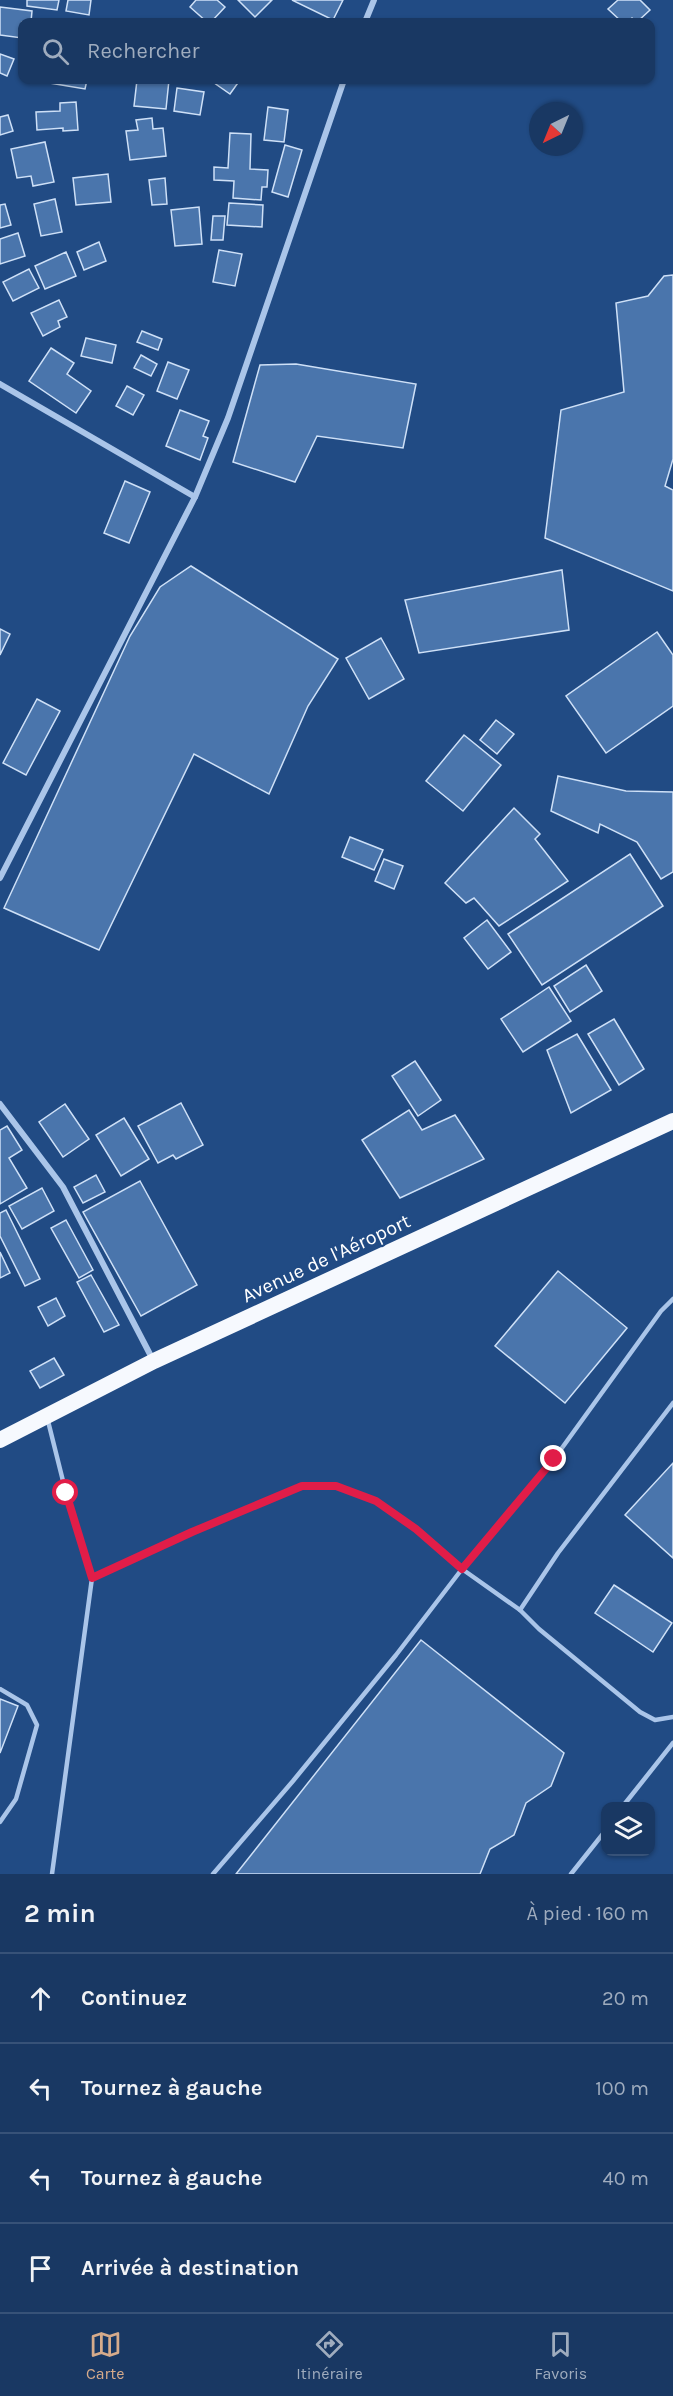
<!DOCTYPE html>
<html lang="fr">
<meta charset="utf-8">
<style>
:root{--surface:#193863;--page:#223f69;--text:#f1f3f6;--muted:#9facbe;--line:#375278;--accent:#d6ab8b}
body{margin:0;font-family:Karla,sans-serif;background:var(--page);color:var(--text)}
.controls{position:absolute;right:18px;bottom:18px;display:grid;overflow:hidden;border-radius:12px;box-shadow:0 2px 4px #0004}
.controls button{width:54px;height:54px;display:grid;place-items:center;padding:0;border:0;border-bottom:2px solid var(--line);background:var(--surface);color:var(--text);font:30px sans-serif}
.compass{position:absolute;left:529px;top:102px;width:54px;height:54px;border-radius:50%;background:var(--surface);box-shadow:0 2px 4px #0004;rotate:223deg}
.stop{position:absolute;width:18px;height:18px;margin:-14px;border:4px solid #e11d48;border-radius:50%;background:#fff}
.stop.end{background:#e11d48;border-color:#fff;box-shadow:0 2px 6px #0008}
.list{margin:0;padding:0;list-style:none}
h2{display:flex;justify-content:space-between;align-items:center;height:78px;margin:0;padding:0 24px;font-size:26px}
h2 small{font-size:20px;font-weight:400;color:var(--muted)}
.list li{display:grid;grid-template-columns:39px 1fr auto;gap:18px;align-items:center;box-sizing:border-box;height:90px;padding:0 24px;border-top:2px solid var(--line)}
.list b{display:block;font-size:22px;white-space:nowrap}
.list em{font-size:20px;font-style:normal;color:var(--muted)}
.icon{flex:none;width:33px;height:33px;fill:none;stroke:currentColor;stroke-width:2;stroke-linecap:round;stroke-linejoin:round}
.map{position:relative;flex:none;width:673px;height:1874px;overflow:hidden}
.search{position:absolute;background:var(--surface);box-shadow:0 2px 4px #0004;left:18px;right:18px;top:18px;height:66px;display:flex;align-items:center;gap:15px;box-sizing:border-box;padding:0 21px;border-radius:12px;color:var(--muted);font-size:22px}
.sheet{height:438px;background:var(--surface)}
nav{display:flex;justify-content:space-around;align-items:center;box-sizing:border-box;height:84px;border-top:2px solid var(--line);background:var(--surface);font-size:16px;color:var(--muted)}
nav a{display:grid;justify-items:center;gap:3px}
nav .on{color:var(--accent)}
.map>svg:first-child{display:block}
.building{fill:#4a75ac;stroke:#cee0f7;stroke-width:1.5}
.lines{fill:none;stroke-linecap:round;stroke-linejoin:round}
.service{stroke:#aac5e9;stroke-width:4.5}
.minor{stroke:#aac5e9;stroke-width:6}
.trunk{stroke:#f6f9fe;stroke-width:16}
.route{stroke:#e11d48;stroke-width:8}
.labels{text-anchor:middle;stroke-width:4.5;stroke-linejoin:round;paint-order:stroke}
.street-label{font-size:20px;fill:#fff;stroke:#214b84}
</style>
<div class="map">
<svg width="673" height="1874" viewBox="0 0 673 1874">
<rect width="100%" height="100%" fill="#214b84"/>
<g class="building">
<path d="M 27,0 L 59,0 L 57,10 L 27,6 Z"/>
<path d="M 68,0 L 91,0 L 89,15 L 66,11 Z"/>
<path d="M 196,0 L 217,0 L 225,7 L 211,22 L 207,22 L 190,7 Z"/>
<path d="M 238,0 L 272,0 L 255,17 Z"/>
<path d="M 292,0 L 343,0 L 333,20 Z"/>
<path d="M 618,0 L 640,0 L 650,10 L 637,22 L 632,18 L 627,22 L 622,22 L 608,9 Z"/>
<path d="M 0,7 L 32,11 L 31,22 L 22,22 L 22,38 L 0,35 Z"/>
<path d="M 0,54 L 14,59 L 7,76 L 0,73 Z"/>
<path d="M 44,80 L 87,80 L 85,89 L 44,82 Z"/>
<path d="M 137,80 L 169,80 L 166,109 L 134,106 Z"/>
<path d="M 210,80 L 240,80 L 230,94 Z"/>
<path d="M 177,88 L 204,92 L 200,115 L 174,111 Z"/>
<path d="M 76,102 L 78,130 L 63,131 L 63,128 L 37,130 L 36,112 L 60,111 L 60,103 Z"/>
<path d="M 268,107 L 288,110 L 284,142 L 264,140 Z"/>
<path d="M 8,115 L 13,131 L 0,135 L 0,117 Z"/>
<path d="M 152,118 L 153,129 L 163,128 L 166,156 L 130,160 L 126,131 L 138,130 L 136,120 Z"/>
<path d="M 230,133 L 251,134 L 250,169 L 268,170 L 267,187 L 262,187 L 261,200 L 233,198 L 234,181 L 214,180 L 214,167 L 228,168 Z"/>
<path d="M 45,142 L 54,182 L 33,186 L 31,176 L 17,178 L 11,149 Z"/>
<path d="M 285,145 L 302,150 L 288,197 L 272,192 Z"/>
<path d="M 108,174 L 111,202 L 76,205 L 73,178 Z"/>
<path d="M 165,178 L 167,204 L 152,205 L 149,180 Z"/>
<path d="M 55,199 L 62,232 L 41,236 L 34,204 Z"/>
<path d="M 229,203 L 263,205 L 262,227 L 227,225 Z"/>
<path d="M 5,204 L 11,225 L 0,228 L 0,205 Z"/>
<path d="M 199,207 L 202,244 L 175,246 L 171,210 Z"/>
<path d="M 213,216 L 225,216 L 223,240 L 211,240 Z"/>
<path d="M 18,233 L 25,256 L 0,264 L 0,239 Z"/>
<path d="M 99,242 L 106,261 L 84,270 L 77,252 Z"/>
<path d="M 219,250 L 242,254 L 235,286 L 213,282 Z"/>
<path d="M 66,252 L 76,276 L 45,289 L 35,266 Z"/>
<path d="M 29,269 L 39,288 L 13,301 L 3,282 Z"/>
<path d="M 673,275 L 673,459 L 665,486 L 673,490 L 673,591 L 545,538 L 561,410 L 624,392 L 616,303 L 648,296 L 664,276 Z"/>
<path d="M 59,300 L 67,317 L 58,321 L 60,327 L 43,336 L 31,313 Z"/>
<path d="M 142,331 L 162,339 L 158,350 L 137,342 Z"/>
<path d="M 86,338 L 116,345 L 112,363 L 81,356 Z"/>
<path d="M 51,348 L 74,363 L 67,374 L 91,391 L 76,413 L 29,381 Z"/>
<path d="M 141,355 L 157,364 L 151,376 L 134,368 Z"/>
<path d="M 168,362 L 189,370 L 177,399 L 157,391 Z"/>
<path d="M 296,364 L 416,384 L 403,448 L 317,436 L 295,482 L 233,462 L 260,365 Z"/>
<path d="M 127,386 L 144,395 L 133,415 L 116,406 Z"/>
<path d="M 180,410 L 209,421 L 203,436 L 208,438 L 200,460 L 166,446 Z"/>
<path d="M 125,481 L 150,492 L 129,543 L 104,533 Z"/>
<path d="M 191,566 L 338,659 L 308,706 L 269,794 L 194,754 L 99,950 L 4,908 L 130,636 L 160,587 Z"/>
<path d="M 562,570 L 569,630 L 419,653 L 405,600 Z"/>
<path d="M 0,629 L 10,634 L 0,655 Z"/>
<path d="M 657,632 L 673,655 L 673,706 L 606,753 L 566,696 Z"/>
<path d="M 381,638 L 404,679 L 369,699 L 346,658 Z"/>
<path d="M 37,699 L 60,711 L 26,775 L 3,763 Z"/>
<path d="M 496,720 L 514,734 L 497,754 L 480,740 Z"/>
<path d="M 464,735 L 501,765 L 463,811 L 426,781 Z"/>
<path d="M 558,776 L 626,791 L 673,792 L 673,872 L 661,879 L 637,842 L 600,824 L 598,833 L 551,811 Z"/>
<path d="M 514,808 L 540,834 L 535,839 L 568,881 L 499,926 L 474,898 L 466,903 L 445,883 Z"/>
<path d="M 350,837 L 383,850 L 374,870 L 342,857 Z"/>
<path d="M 630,854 L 663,906 L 542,985 L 508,934 Z"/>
<path d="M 384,859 L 403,866 L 394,889 L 375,881 Z"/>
<path d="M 487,920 L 511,952 L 488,969 L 464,938 Z"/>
<path d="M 586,965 L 602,991 L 570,1012 L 554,986 Z"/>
<path d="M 549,987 L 571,1021 L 523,1052 L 501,1019 Z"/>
<path d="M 614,1019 L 644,1069 L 619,1085 L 588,1034 Z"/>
<path d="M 577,1034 L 611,1090 L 571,1113 L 547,1050 Z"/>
<path d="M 415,1061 L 441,1100 L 418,1116 L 392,1076 Z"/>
<path d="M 181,1103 L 203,1145 L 176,1159 L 173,1155 L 158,1163 L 138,1126 Z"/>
<path d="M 65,1104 L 89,1139 L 63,1157 L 39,1122 Z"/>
<path d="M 409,1110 L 422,1130 L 455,1115 L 484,1159 L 400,1198 L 362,1140 Z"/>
<path d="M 124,1118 L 149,1159 L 121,1176 L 96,1135 Z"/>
<path d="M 7,1126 L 22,1150 L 9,1158 L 27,1188 L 0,1204 L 0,1130 Z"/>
<path d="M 96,1175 L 105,1192 L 83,1203 L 74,1187 Z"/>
<path d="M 140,1181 L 197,1285 L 141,1316 L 83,1212 Z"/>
<path d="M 42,1188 L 54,1211 L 22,1229 L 9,1206 Z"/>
<path d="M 6,1210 L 40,1279 L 25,1286 L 0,1236 L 0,1213 Z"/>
<path d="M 66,1220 L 93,1270 L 79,1278 L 51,1228 Z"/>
<path d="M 0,1252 L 10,1273 L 0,1278 Z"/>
<path d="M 558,1271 L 627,1328 L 565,1403 L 495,1346 Z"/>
<path d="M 91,1275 L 119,1325 L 104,1332 L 77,1282 Z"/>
<path d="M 56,1298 L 65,1316 L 48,1326 L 38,1307 Z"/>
<path d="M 54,1358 L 64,1375 L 40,1388 L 30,1371 Z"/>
<path d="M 673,1463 L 673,1558 L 625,1515 Z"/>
<path d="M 614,1585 L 672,1623 L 653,1652 L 595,1613 Z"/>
<path d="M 421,1640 L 564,1753 L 551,1786 L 526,1803 L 514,1835 L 490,1849 L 480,1874 L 236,1874 Z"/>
<path d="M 0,1699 L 18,1706 L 0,1753 Z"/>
</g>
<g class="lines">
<g class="service">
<path d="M 48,1421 L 66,1493 L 92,1578 L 52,1874"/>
<path d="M 92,1578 L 192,1532 L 302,1486 L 336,1486 L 376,1501 L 415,1529 L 462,1569 L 520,1610 L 539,1629 L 640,1712 L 655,1720 L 673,1717"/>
<path d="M 520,1610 L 558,1553 L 673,1403"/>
<path d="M 0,1689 L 27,1705 L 37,1725 L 16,1799 L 0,1822"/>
<path d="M 623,1806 L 673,1743"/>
<path d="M 213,1874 L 293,1781 L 396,1655 L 462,1569 L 554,1459 L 661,1311 L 673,1299"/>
<path d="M 571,1874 L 606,1830"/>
</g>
<g class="minor">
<path d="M 365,22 L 374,0"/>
<path d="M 0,384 L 195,497"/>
<path d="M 0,878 L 195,497 L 228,418 L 344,80"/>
<path d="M 0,1104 L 63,1187 L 153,1360"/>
</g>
<path class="trunk" d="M 0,1440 L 154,1361 L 673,1121"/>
</g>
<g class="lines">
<path class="route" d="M 66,1493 L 92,1578 L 192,1532 L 302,1486 L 336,1486 L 376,1501 L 416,1529 L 462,1569 L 554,1459"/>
</g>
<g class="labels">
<g class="street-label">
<text transform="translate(326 1258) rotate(-25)" y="7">Avenue de l'Aéroport</text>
</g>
</g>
</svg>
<div class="controls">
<button><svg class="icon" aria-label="layers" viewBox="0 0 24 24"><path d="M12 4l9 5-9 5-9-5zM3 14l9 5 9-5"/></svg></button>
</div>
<svg class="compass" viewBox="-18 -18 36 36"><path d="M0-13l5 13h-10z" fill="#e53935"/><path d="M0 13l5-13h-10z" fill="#9facbe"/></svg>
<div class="stop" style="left:66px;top:1493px"></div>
<div class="stop end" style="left:554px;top:1459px"></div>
<div class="search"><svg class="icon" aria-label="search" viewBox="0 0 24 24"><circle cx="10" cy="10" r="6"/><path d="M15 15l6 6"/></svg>Rechercher</div>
</div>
<section class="sheet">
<h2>2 min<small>À pied · 160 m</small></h2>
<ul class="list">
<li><svg class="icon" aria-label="ahead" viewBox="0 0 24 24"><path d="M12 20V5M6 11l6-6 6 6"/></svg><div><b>Continuez</b></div><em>20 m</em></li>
<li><svg class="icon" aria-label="left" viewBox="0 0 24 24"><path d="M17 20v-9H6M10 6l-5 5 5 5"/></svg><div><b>Tournez à gauche</b></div><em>100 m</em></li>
<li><svg class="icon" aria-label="left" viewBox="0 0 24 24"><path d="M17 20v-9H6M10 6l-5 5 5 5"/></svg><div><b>Tournez à gauche</b></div><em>40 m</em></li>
<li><svg class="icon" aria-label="arrive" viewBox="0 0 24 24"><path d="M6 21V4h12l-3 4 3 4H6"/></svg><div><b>Arrivée à destination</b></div></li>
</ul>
</section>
<nav>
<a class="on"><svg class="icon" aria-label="map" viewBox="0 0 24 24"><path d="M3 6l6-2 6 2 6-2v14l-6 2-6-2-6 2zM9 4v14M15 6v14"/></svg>Carte</a>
<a><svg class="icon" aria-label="directions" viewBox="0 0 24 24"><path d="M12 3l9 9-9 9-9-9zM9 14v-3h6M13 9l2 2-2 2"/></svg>Itinéraire</a>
<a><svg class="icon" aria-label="saved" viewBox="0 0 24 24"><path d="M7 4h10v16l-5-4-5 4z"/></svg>Favoris</a>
</nav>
